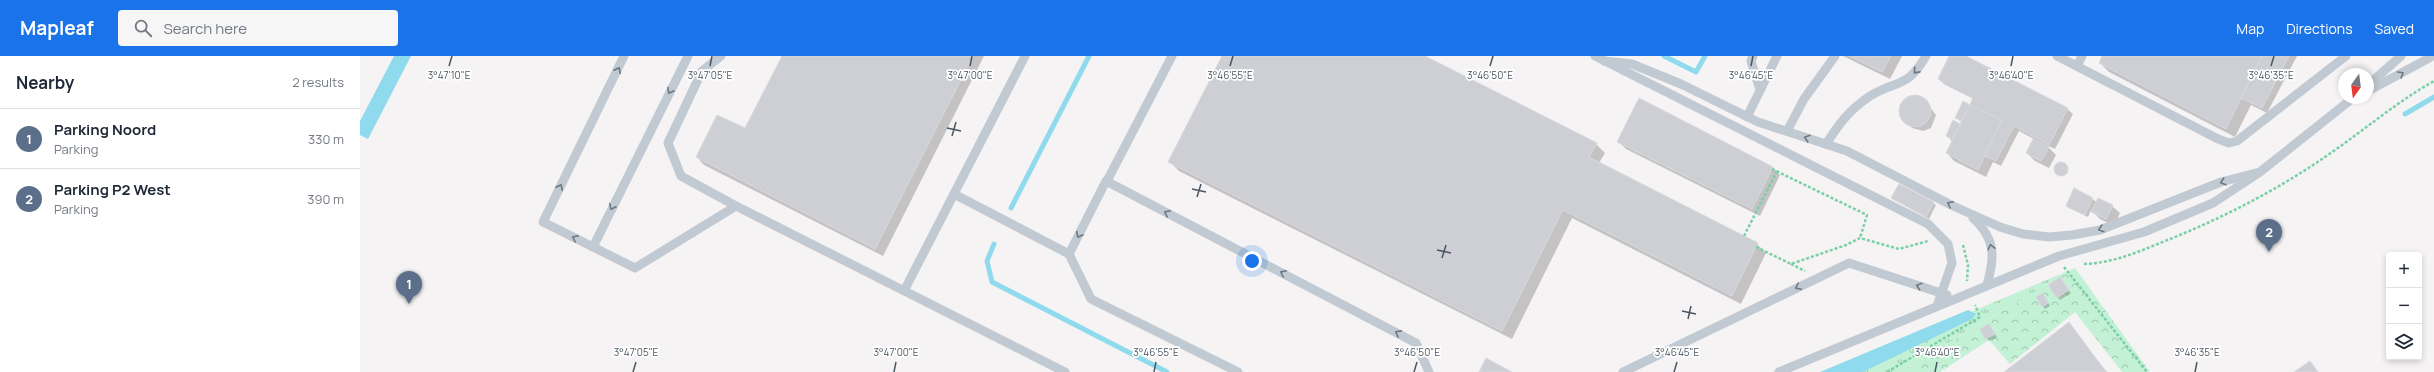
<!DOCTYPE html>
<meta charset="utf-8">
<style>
:root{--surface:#fff;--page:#f6f6f7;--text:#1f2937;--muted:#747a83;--line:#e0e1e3;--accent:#1a73e8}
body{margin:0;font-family:Manrope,sans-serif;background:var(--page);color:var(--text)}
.controls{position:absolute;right:12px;bottom:12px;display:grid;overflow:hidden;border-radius:4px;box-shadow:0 2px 6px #0003}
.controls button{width:36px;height:36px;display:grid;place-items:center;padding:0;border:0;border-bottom:1px solid var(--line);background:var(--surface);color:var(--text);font:20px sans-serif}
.compass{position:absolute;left:1978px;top:12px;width:36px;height:36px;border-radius:50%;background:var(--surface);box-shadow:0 2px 6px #0003;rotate:194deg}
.you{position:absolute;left:892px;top:205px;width:14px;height:14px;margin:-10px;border:3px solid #fff;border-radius:50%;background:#1a73e8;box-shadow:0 0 0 6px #1a73e833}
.badge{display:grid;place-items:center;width:26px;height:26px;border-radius:50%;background:var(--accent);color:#fff;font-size:13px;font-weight:700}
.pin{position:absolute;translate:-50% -33px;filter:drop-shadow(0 1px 2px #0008)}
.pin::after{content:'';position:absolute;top:21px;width:14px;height:12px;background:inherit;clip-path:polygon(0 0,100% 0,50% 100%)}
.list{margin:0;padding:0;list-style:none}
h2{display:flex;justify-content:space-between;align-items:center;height:52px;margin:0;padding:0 16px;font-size:17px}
h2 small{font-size:13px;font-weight:400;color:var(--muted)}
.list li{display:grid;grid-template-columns:26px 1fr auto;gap:12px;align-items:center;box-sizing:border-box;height:60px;padding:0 16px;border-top:1px solid var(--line)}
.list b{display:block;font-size:15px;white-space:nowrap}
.list p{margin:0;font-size:13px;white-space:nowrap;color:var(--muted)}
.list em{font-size:13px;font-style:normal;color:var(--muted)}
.icon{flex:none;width:22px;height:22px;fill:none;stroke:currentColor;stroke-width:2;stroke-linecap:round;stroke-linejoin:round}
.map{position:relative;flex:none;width:2074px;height:316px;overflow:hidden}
header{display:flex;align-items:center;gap:24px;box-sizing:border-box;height:56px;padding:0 20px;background:var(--accent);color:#fff}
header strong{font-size:19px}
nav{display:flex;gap:22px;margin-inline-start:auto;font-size:14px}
.search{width:280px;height:36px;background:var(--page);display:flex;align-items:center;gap:10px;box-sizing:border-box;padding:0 14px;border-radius:4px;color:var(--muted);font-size:15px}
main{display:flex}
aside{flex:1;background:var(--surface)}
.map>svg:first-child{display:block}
.grass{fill:url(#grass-tufts)}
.forest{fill:url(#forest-crowns)}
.water{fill:#90daee}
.shadow{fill:#0003}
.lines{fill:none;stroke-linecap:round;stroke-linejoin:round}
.stream{stroke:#90daee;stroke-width:5}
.building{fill:#cdcfd5;stroke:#d7d9de}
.path{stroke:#7ad0a6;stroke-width:2.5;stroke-dasharray:3 2;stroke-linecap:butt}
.service{stroke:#c1cad2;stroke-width:9}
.oneway{stroke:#6e7983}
.ticks{fill:none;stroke:#4a5661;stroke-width:1.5}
.ticks-label{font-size:10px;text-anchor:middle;fill:#4a5661;stroke:#fff;stroke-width:3.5;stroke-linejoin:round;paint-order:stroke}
</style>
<header>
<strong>Mapleaf</strong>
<div class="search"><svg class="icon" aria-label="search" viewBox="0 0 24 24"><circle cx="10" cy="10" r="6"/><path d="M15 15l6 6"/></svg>Search here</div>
<nav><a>Map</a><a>Directions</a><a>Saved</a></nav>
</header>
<main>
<aside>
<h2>Nearby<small>2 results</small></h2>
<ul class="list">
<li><span class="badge" style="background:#5c6f8a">1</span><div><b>Parking Noord</b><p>Parking</p></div><em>330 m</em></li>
<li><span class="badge" style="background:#5c6f8a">2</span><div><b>Parking P2 West</b><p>Parking</p></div><em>390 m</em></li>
</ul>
</aside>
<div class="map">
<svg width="2074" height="316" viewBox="0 0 2074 316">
<defs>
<pattern id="grass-tufts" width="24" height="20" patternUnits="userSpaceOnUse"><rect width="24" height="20" fill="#c3f1d5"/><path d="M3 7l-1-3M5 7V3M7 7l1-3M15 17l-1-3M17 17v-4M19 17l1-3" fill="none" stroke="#a0c6b0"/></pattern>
<pattern id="forest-crowns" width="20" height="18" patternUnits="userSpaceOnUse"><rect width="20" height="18" fill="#c3f1d5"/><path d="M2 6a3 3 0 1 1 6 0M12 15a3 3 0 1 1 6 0" fill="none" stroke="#a0c6b0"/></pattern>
</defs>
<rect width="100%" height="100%" fill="#f5f3f3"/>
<path class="grass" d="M 1715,212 L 1540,316 L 1468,316 Z"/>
<path class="forest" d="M 1715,212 L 1790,316 L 1762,316 L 1715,256 L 1650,308 L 1629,284 L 1580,316 L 1540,316 Z"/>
<g class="water">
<path d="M 34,0 L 51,0 L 8,83 L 0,79 L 0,65 Z"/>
<path d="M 1608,254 L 1616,258 L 1612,263 L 1503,316 L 1460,316 Z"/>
</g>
<g class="shadow">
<path d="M 423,0 L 624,0 L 523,200 L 344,109 L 337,101 L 386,73 Z"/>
<path d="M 863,0 L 1063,0 L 1236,88 L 1245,97 L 1239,107 L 1397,188 L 1406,197 L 1381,248 L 1212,162 L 1152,283 L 819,115 L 810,106 Z"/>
<path d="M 1483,0 L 1542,0 L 1530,23 Z"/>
<path d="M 1590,0 L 1604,0 L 1707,53 L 1713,58 L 1695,93 L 1686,89 L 1696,99 L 1689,112 L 1675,105 L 1667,97 L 1674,83 L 1659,75 L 1641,110 L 1633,106 L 1626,121 L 1594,105 L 1587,97 L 1593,86 L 1587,80 L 1594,66 L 1601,70 L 1602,67 L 1596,61 L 1614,52 L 1614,43 L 1584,28 L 1579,23 Z"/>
<path d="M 1744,0 L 1937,0 L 1907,57 L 1891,49 L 1875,81 L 1749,16 L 1740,7 Z"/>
<path d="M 1552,40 L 1564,43 L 1576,59 L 1571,72 L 1563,75 L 1552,72 L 1546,66 L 1541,58 L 1543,47 Z"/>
<path d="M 1280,44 L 1413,112 L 1420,119 L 1400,160 L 1266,93 L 1258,85 Z"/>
<circle cx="1702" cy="114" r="6"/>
<path d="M 1715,133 L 1737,146 L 1752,150 L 1760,157 L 1754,170 L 1740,163 L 1731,154 L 1728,161 L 1709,152 L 1707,149 Z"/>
<path d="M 1532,142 L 1573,147 L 1576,149 L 1569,163 Z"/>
<path d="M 1702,225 L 1711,237 L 1700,244 L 1697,241 Z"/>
<path d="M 1683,238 L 1690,250 L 1685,253 L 1683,250 Z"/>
<path d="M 1708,268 L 1747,316 L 1646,316 Z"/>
<path d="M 1629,270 L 1637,281 L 1629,285 L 1621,274 Z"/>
</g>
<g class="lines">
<g class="stream">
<path d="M 1304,0 L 1336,16 L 1345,0"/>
<path d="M 2045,58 L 2074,41"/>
<path d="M 651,152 L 729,0"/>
<path d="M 634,188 L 627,205 L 632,226 L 807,316"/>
</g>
</g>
<g class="building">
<path d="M 422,0 L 613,0 L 515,193 L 336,101 L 357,59 L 385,72 Z"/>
<path d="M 862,0 L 1065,0 L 1237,87 L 1229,101 L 1398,187 L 1372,240 L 1203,154 L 1142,275 L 808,106 Z"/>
<path d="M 1489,0 L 1531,0 L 1522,16 Z"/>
<path d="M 1589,0 L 1606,0 L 1708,52 L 1689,89 L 1654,70 L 1636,105 L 1625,100 L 1642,64 L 1610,49 L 1613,41 L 1578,23 Z"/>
<path d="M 1742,0 L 1902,0 L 1866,73 L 1739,7 Z"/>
<path d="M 1902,0 L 1929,0 L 1902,52 L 1881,42 Z"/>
<circle cx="1555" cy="55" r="16"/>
<path d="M 1279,42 L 1413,111 L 1392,153 L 1257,86 Z"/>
<path d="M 1603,45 L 1610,49 L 1602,65 L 1595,62 Z"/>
<path d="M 1610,49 L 1642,64 L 1618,114 L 1586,97 Z"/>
<path d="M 1593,64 L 1600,68 L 1593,83 L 1586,80 Z"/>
<path d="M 1673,83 L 1689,91 L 1681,105 L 1666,97 Z"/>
<circle cx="1701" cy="113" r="7"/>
<path d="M 1539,128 L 1574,146 L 1566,161 L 1531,142 Z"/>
<path d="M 1714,132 L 1733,142 L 1725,159 L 1706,150 Z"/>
<path d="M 1738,142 L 1753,149 L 1746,163 L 1731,156 Z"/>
<path d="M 1700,221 L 1709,234 L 1697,242 L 1688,229 Z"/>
<path d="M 1683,237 L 1688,247 L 1682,251 L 1676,241 Z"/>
<path d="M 1709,266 L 1746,316 L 1644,316 Z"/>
<path d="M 1629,268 L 1635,278 L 1625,283 L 1620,273 Z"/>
<path d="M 1126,302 L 1152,316 L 1119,316 Z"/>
<path d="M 1950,305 L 1958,316 L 1934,316 Z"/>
</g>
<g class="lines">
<g class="path">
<path d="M 1412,113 L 1507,159 L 1500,182"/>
<path d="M 1384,180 L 1417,115"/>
<path d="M 1603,189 L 1608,209 L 1607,225"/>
<path d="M 1396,191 L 1431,208 L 1486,189 L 1500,182 L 1539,193 L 1568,185"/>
<path d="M 1431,208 L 1445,215"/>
<path d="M 1724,208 C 1753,207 1778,196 1805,185 C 1861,163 1915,135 1965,101 C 2002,76 2035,47 2074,25"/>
<path d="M 1704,211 L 1787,316"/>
<path d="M 1527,316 L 1620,261 L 1615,249"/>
</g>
<g class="service">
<path d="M 264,0 L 183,166 L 275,212 L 376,150 L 705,316"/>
<path d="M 361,0 L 342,15 L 308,87 L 321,120 L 376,150"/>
<path d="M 1235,0 L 1568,168 L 1588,188 L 1592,207 L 1577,250"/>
<path d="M 1393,0 L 1391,5 L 1400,34"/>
<path d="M 1697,0 L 1858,83 L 1869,87 L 1877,85 L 1986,0"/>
<path d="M 1244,5 L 1272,8 L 1321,28 L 1398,66 L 1487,95 L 1591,149 L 1640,171 L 1663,178 L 1689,181 L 1712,179 L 1740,174 L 1861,126 L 1900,116"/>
<path d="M 1717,10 L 1722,0"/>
<path d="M 2008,29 L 2041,0"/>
<path d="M 2008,35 L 2073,0"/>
<path d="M 1387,61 L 1417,0"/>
<path d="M 1427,75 L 1444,43 L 1475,0"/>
<path d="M 1466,88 C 1479,68 1489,54 1510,40 C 1537,23 1546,34 1566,0"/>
<path d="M 747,125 L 812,0"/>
<path d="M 594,138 L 709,198"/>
<path d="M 1613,162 C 1636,183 1635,201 1627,229"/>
<path d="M 233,191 L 328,0"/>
<path d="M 545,233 L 665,0"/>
<path d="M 878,316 L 731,243 L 709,198 L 746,125 L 1056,287 L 1069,316"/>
<path d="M 1263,316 L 1489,207 L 1587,239"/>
<path d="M 1419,316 L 1699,200 L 1784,176 L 1853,147 L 1900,116 L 1993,42"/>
</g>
</g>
<defs><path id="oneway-chevron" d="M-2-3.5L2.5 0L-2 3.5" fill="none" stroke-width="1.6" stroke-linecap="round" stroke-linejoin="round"/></defs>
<g class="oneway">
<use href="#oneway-chevron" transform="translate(258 14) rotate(-64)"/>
<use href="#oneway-chevron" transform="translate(1556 15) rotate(132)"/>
<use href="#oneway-chevron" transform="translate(2041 18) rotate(-30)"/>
<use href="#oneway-chevron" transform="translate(310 35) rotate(117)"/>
<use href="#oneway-chevron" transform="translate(1447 82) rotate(-162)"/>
<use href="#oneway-chevron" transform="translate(1863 126) rotate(162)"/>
<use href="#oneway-chevron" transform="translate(200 131) rotate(-64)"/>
<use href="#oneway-chevron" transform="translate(1590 148) rotate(-153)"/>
<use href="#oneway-chevron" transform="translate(252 151) rotate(117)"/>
<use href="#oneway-chevron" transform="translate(807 157) rotate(-153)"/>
<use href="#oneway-chevron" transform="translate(1741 173) rotate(163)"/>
<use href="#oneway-chevron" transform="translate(719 179) rotate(117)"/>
<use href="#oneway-chevron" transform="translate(215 182) rotate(-153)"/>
<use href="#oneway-chevron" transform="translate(1631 191) rotate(-103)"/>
<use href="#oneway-chevron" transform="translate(923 217) rotate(-153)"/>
<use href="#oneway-chevron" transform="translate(1559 230) rotate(-162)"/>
<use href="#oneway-chevron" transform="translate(1438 231) rotate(154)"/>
<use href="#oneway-chevron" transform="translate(1038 277) rotate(-152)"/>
</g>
<path class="ticks" d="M 89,10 L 92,0M 350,10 L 352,0M 610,10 L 612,0M 870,10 L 873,0M 1130,10 L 1133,0M 1391,10 L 1393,0M 1651,10 L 1653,0M 1911,10 L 1914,0M 587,72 L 601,75M 592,80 L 596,66M 832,133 L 846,136M 837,141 L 841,128M 1077,194 L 1091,197M 1082,202 L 1086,189M 1322,255 L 1336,258M 1328,263 L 1331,250M 273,316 L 276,306M 534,316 L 536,306M 794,316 L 796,306M 1054,316 L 1057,306M 1314,316 L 1317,306M 1575,316 L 1577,306M 1835,316 L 1837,306"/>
<g class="ticks-label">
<text x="89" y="23">3°47'10"E</text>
<text x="350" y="23">3°47'05"E</text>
<text x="610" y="23">3°47'00"E</text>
<text x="870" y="23">3°46'55"E</text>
<text x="1130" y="23">3°46'50"E</text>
<text x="1391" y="23">3°46'45"E</text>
<text x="1651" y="23">3°46'40"E</text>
<text x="1911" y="23">3°46'35"E</text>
<text x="276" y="300">3°47'05"E</text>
<text x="536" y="300">3°47'00"E</text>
<text x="796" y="300">3°46'55"E</text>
<text x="1057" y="300">3°46'50"E</text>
<text x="1317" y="300">3°46'45"E</text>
<text x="1577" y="300">3°46'40"E</text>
<text x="1837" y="300">3°46'35"E</text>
</g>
</svg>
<div class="controls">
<button>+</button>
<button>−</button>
<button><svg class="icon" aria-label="layers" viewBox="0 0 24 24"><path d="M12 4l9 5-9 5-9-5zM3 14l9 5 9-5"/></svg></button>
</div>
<svg class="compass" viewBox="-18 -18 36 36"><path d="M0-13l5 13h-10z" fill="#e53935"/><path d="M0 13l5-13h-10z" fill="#747a83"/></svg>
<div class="you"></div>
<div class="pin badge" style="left:49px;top:248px;background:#5c6f8a">1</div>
<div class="pin badge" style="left:1909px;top:196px;background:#5c6f8a">2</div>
</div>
</main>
